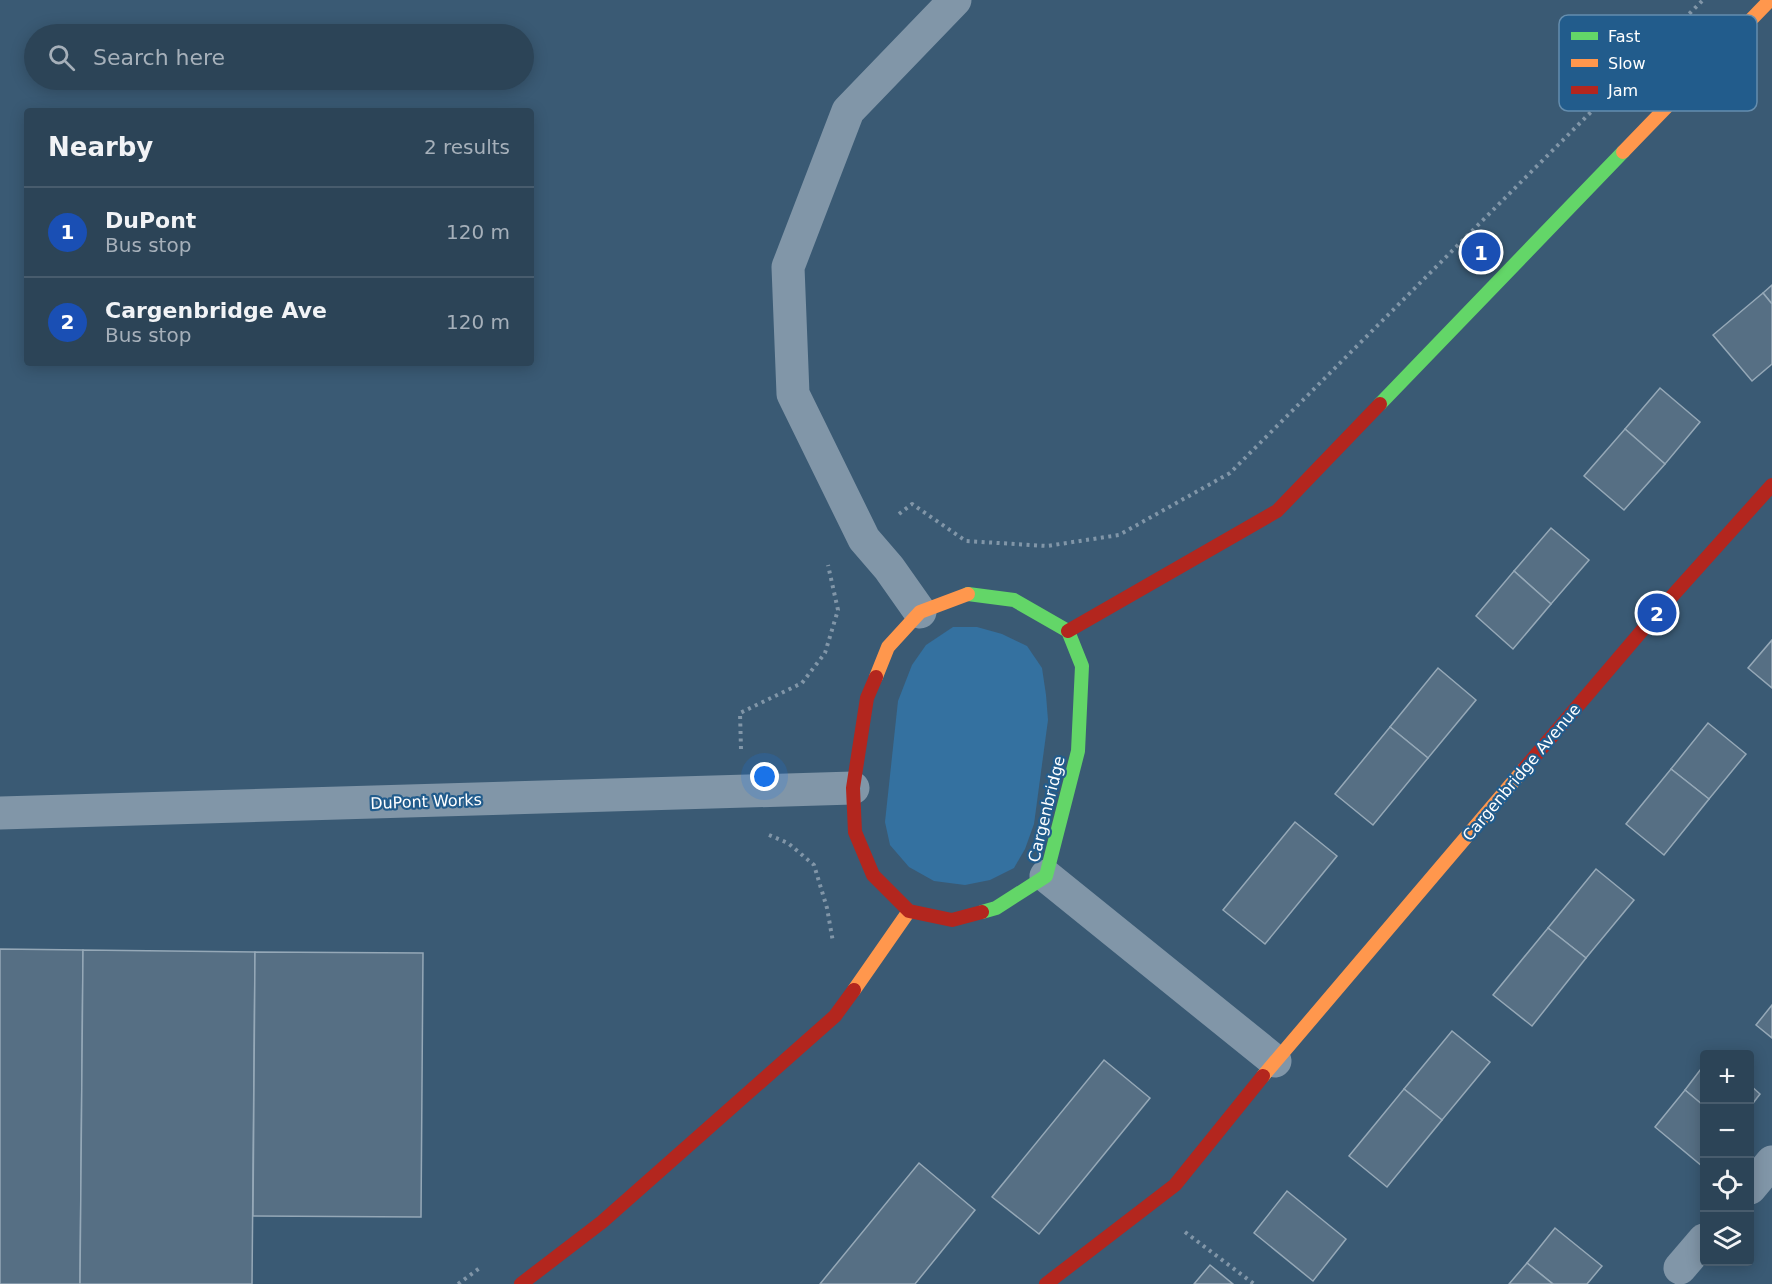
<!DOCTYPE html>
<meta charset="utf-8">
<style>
:root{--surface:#2c4457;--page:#384e61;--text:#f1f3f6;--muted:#a6b0ba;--line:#485c6d;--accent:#bac5ce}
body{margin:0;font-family:"DejaVu Sans",sans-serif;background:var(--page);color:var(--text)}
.controls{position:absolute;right:18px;bottom:18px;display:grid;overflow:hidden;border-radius:6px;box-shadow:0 3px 15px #0003}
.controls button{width:54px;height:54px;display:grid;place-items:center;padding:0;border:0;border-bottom:2px solid var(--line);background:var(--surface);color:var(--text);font:30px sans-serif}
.you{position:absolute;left:765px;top:777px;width:21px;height:21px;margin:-15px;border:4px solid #fff;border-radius:50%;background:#1a73e8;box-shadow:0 0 0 9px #1a73e833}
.badge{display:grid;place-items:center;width:39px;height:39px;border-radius:50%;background:var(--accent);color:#fff;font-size:20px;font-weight:700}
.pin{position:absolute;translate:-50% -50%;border:3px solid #fff;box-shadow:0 2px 6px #0006}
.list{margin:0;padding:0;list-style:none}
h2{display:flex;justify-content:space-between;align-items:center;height:78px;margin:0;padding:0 24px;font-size:26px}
h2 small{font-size:20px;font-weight:400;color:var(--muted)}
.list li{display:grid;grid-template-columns:39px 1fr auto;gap:18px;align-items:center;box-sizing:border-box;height:90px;padding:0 24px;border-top:2px solid var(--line)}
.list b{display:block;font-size:22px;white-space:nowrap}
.list p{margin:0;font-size:20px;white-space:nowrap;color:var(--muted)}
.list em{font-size:20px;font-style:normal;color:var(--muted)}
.icon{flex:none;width:33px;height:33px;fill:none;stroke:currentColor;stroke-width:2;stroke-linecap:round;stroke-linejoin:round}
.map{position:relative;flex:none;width:1772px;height:1284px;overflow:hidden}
.search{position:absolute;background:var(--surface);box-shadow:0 3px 15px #0003;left:24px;top:24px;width:510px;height:66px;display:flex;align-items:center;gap:15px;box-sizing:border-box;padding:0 21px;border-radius:33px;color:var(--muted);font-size:22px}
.panel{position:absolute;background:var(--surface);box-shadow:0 3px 15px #0003;left:24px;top:108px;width:510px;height:258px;border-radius:6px}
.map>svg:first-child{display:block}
.green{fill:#3471a0}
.building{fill:#566f84;stroke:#95a8b7;stroke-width:1.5}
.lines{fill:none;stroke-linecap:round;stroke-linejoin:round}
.path{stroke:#8196a8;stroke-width:4;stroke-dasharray:3 4.5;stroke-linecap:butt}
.street{stroke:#8196a8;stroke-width:33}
.fast{stroke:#63d668;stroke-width:14}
.slow{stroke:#ff974d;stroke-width:14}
.jam{stroke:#b3261e;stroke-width:14}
.labels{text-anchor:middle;stroke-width:4.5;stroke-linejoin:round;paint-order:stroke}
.street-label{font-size:16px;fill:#fff;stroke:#225c8c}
.key{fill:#225c8c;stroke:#648dae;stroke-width:1.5}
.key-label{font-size:16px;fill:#fff}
</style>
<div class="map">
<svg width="1772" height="1284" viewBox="0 0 1772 1284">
<rect width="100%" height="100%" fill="#3a5a74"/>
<path class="green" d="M 953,627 L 977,627 L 1002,634 L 1027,646 L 1042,668 L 1046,695 L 1048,720 L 1034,824 L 1025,849 L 1014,868 L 990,880 L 965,885 L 934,881 L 909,867 L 890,845 L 885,822 L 898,701 L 912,665 L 926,645 Z"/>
<g class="building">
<path d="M 1772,285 L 1772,304 L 1763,293 Z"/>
<path d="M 1763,293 L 1772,304 L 1772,364 L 1752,381 L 1713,335 Z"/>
<path d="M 1660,388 L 1700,422 L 1665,464 L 1625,429 Z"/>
<path d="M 1625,429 L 1665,464 L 1624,510 L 1584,476 Z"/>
<path d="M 1551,528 L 1589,560 L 1551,604 L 1514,571 Z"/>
<path d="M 1514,571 L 1551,604 L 1513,649 L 1476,616 Z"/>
<path d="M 1772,640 L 1772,688 L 1748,668 Z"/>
<path d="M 1438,668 L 1476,700 L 1428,758 L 1390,727 Z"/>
<path d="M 1708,723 L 1746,754 L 1709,799 L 1671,769 Z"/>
<path d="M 1390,727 L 1428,758 L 1373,825 L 1335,794 Z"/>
<path d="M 1671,769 L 1709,799 L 1664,855 L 1626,824 Z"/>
<path d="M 1295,822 L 1337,856 L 1265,944 L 1223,910 Z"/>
<path d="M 1596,869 L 1634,900 L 1586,958 L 1548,928 Z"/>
<path d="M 1548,928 L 1586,958 L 1532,1026 L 1493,995 Z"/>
<path d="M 0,949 L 83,950 L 80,1284 L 0,1284 Z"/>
<path d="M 83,950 L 255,952 L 252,1284 L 80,1284 Z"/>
<path d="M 255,952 L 423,953 L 421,1217 L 253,1216 Z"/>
<path d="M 1772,1005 L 1772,1038 L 1756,1025 Z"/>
<path d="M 1452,1031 L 1490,1062 L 1442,1120 L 1404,1089 Z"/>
<path d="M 1104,1060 L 1150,1098 L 1039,1234 L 992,1197 Z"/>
<path d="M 1704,1065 L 1704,1106 L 1685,1090 Z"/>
<path d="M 1750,1085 L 1760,1094 L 1750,1107 Z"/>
<path d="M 1404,1089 L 1442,1120 L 1387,1187 L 1349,1156 Z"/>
<path d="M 1685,1090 L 1704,1106 L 1704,1162 L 1702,1166 L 1655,1127 Z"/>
<path d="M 919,1163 L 975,1210 L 915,1284 L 820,1284 Z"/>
<path d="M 1287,1191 L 1346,1239 L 1313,1281 L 1254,1233 Z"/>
<path d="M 1555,1228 L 1602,1266 L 1587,1284 L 1553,1284 L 1527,1263 Z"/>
<path d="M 1527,1263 L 1553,1284 L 1509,1284 Z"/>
<path d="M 1210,1265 L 1233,1284 L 1194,1284 Z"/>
</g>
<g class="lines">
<g class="path">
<path d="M 899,514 L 912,504 L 966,541 L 1047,546 L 1119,535 L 1230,473 L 1703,0"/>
<path d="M 741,749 L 740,713 L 802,683 L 825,653 L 838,610 L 828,565"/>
<path d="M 769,835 L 788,843 L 814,865 L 827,908 L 833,942"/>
<path d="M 1185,1232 L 1254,1284"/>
<path d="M 458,1284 L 481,1267"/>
</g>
<g class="street">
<path d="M 920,612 L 889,568 L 864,539 L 793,394 L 788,267 L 848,111 L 955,0"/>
<path d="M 0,813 L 853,788"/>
<path d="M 1046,876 L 1275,1061"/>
<path d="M 1750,1188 L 1772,1162"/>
<path d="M 1680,1268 L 1704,1240"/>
</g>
<g class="fast">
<path d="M 1380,404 L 1623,152"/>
<path d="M 968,594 L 1014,600 L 1068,631 L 1082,666 L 1078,751 L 1046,876 L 996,908 L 982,912"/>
</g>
<g class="slow">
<path d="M 1623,152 L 1770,0"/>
<path d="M 876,677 L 888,647 L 920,612 L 968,594"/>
<path d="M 854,990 L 909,911"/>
<path d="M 1263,1076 L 1524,769"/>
</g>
<g class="jam">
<path d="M 1068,631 L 1277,511 L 1380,404"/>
<path d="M 876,677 L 867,698 L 853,788 L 855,832 L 873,875 L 909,911 L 952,920 L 982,912"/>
<path d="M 1524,769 L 1657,613 L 1772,485"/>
<path d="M 521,1284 L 602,1222 L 835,1016 L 854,990"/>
<path d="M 1046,1284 L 1175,1185 L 1263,1076"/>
</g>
</g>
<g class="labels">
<g class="street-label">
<text transform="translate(1521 772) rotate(-50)" y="6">Cargenbridge Avenue</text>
<text transform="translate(426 801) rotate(-2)" y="6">DuPont Works</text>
<text transform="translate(1046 809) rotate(-76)" y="6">Cargenbridge</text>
</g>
</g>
<rect x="1559" y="15" width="198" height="96" rx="9" class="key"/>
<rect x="1571" y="32" width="27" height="8" fill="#63d668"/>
<rect x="1571" y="59" width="27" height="8" fill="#ff974d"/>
<rect x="1571" y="86" width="27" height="8" fill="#b3261e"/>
<g class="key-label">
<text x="1608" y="42">Fast</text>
<text x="1608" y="69">Slow</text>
<text x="1608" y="96">Jam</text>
</g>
</svg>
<div class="controls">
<button>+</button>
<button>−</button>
<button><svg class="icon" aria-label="locate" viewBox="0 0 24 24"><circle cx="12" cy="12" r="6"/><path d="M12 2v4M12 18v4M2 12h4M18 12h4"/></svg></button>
<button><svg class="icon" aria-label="layers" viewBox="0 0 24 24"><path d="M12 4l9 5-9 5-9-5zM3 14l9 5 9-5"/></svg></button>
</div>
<div class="you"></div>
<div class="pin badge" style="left:1481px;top:252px;background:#1a4fb4">1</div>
<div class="pin badge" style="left:1657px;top:613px;background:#1a4fb4">2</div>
<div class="search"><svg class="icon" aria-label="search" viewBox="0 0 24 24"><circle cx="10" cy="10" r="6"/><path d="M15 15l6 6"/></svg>Search here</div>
<section class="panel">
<h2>Nearby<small>2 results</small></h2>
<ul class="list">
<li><span class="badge" style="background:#1a4fb4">1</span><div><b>DuPont</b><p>Bus stop</p></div><em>120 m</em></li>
<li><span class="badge" style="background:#1a4fb4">2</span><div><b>Cargenbridge Ave</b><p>Bus stop</p></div><em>120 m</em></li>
</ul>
</section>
</div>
